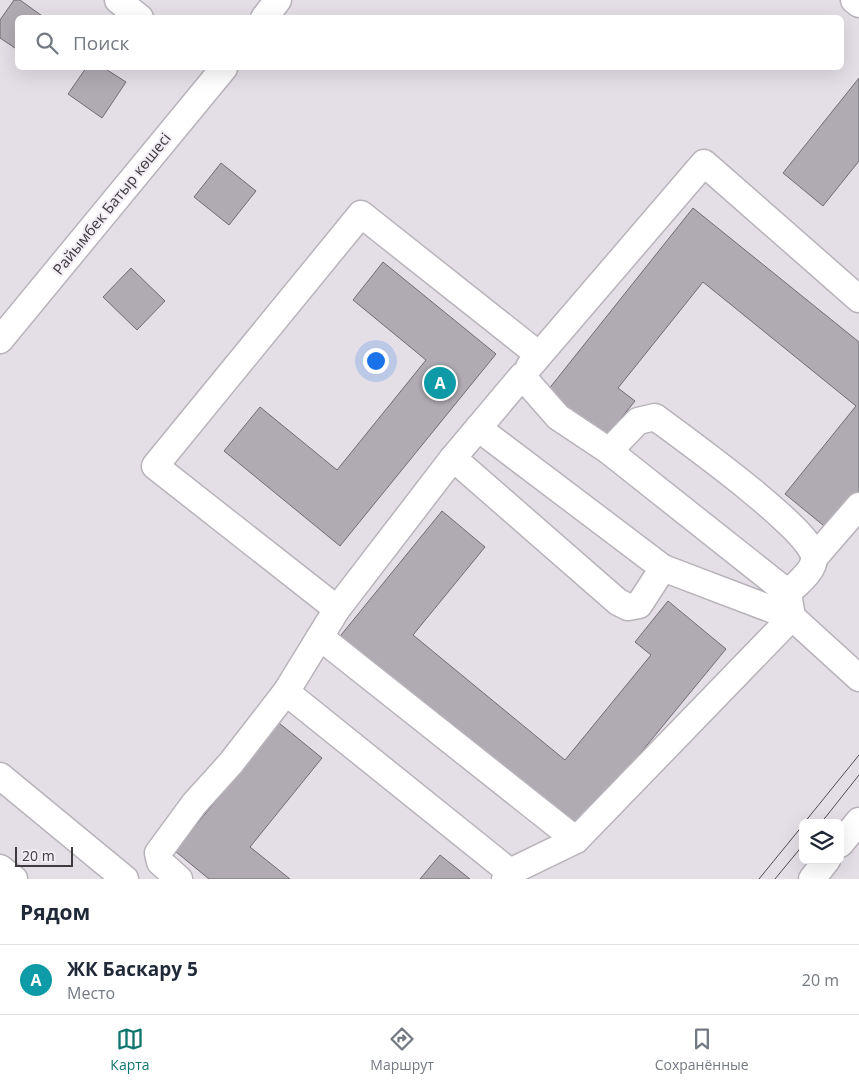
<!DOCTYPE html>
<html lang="ru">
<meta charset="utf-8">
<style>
:root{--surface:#fff;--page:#f6f6f7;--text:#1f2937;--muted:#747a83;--line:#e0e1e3;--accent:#0f766e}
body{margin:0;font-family:"Open Sans",sans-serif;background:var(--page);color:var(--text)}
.controls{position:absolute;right:15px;bottom:15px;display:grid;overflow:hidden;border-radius:8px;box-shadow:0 5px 20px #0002}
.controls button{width:45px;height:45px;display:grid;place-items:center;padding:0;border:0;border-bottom:1px solid var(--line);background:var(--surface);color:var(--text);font:25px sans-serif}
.scale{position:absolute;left:15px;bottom:12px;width:58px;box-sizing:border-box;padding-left:5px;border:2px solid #3d3b3e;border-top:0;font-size:14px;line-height:18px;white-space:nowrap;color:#3d3b3e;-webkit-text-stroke:4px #f1ecf4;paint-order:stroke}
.you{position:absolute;left:375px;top:360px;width:18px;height:18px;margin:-12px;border:4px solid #fff;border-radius:50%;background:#1a73e8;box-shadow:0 0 0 8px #1a73e833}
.badge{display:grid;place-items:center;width:32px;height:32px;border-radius:50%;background:var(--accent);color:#fff;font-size:16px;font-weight:700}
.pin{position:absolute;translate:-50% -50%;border:2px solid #fff;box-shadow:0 1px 5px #0006}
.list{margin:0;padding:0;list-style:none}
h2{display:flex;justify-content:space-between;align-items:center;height:65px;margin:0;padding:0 20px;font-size:21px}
h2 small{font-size:16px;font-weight:400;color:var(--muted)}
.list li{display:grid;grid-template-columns:32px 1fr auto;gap:15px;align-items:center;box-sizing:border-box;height:70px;padding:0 20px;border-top:1px solid var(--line)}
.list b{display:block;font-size:19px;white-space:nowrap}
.list p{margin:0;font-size:16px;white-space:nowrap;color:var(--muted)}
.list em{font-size:16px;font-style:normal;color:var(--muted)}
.icon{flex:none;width:28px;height:28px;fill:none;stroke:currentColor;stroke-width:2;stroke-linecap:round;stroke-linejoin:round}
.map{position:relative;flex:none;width:859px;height:879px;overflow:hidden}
.search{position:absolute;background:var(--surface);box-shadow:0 5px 20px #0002;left:15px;right:15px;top:15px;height:55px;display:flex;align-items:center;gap:12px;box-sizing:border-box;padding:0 18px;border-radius:8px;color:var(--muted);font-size:19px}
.sheet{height:135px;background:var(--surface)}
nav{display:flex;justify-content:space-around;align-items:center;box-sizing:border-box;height:70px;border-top:1px solid var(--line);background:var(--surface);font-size:14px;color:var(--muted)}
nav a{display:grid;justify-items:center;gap:2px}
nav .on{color:var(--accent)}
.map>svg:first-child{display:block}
.building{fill:#b0abb3;stroke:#716c73}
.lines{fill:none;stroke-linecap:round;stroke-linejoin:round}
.minor-casing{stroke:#b8b3bb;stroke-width:29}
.minor{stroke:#fff;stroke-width:26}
.tram{stroke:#504e51;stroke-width:1}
.labels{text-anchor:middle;stroke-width:4;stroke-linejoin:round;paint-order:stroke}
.street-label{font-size:15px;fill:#3d3b3e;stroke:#f1ecf4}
</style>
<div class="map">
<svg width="859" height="879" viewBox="0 0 859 879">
<rect width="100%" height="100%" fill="#e4dfe7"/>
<g class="building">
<path d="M 14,0 L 20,0 L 45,18 L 18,18 L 18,50 L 0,38 L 0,20 Z"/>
<path d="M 86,68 L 104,68 L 126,82 L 102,118 L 68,94 Z"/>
<path d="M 859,78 L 859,161 L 823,206 L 783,173 Z"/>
<path d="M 221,163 L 256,191 L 229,225 L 194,197 Z"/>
<path d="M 693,208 L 859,342 L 859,492 L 829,530 L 785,494 L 856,406 L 703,282 L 618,388 L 635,401 L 602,442 L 544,395 Z"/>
<path d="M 383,262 L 496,354 L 340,546 L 224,451 L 260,407 L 337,470 L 426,360 L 353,300 Z"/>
<path d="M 131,268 L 165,301 L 137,330 L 103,297 Z"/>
<path d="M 442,511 L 485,547 L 413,635 L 565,760 L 651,655 L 635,642 L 668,601 L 726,649 L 574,834 L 337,640 Z"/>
<path d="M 279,723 L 322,758 L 250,847 L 290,879 L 209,879 L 175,851 Z"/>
<path d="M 440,855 L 470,879 L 420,879 Z"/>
</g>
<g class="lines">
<g class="minor-casing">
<g id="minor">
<path d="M 118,0 L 140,18"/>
<path d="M 854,0 L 859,4"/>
<path d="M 264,18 L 278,0"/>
<path d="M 0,340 L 224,68"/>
<path d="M 529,367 L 704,163 L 859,299"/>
<path d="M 478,428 L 663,568 L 792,617 L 576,840 L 510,872 L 505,879"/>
<path d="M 609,451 L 788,593"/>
<path d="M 453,458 L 618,602 L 628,607 L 639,605 L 663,568"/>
<path d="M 814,558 L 859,506"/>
<path d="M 337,609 L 155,466 L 361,214 L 539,355"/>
<path d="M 320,637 L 576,840"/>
<path d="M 286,692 L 510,872"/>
<path d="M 0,776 L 125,879"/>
<path d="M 840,844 L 859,821"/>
<path d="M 0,868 L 14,879"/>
<path d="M 179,879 L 160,862 L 158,853 L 194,804 L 231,763 L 286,692 L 337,609 L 453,458 L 522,376 L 558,417 L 609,451 L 638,421 L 655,417 C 682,437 812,530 814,557 C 815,571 796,584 788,593 L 792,617 L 859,678"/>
<path d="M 812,879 L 827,860"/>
</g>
</g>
<use href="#minor" class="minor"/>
<g class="tram">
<path d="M 804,823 L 859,755"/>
<path d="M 821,823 L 859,775"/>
<path d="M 759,879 L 803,825"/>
<path d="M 775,879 L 803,845"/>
</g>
</g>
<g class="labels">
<g class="street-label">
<text transform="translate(112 204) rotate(-51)" y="5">Райымбек Батыр көшесі</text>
</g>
</g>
</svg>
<div class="controls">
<button><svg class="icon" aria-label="layers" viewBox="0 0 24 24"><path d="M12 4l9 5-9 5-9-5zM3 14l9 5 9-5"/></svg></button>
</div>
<div class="scale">20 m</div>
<div class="you"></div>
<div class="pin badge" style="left:440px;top:383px;background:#0f9aa8">A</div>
<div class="search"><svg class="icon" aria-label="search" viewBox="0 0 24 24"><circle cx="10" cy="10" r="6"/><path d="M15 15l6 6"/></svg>Поиск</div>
</div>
<section class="sheet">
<h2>Рядом<small></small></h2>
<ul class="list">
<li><span class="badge" style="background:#0f9aa8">A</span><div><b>ЖК Баскару 5</b><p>Место</p></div><em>20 m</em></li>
</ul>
</section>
<nav>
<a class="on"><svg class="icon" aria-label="map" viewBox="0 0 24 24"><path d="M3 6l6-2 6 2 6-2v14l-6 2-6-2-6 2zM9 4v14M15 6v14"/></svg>Карта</a>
<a><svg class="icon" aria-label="directions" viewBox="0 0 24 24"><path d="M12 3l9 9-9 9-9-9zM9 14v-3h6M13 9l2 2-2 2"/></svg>Маршрут</a>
<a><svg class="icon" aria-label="saved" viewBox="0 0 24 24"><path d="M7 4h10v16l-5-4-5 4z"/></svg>Сохранённые</a>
</nav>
